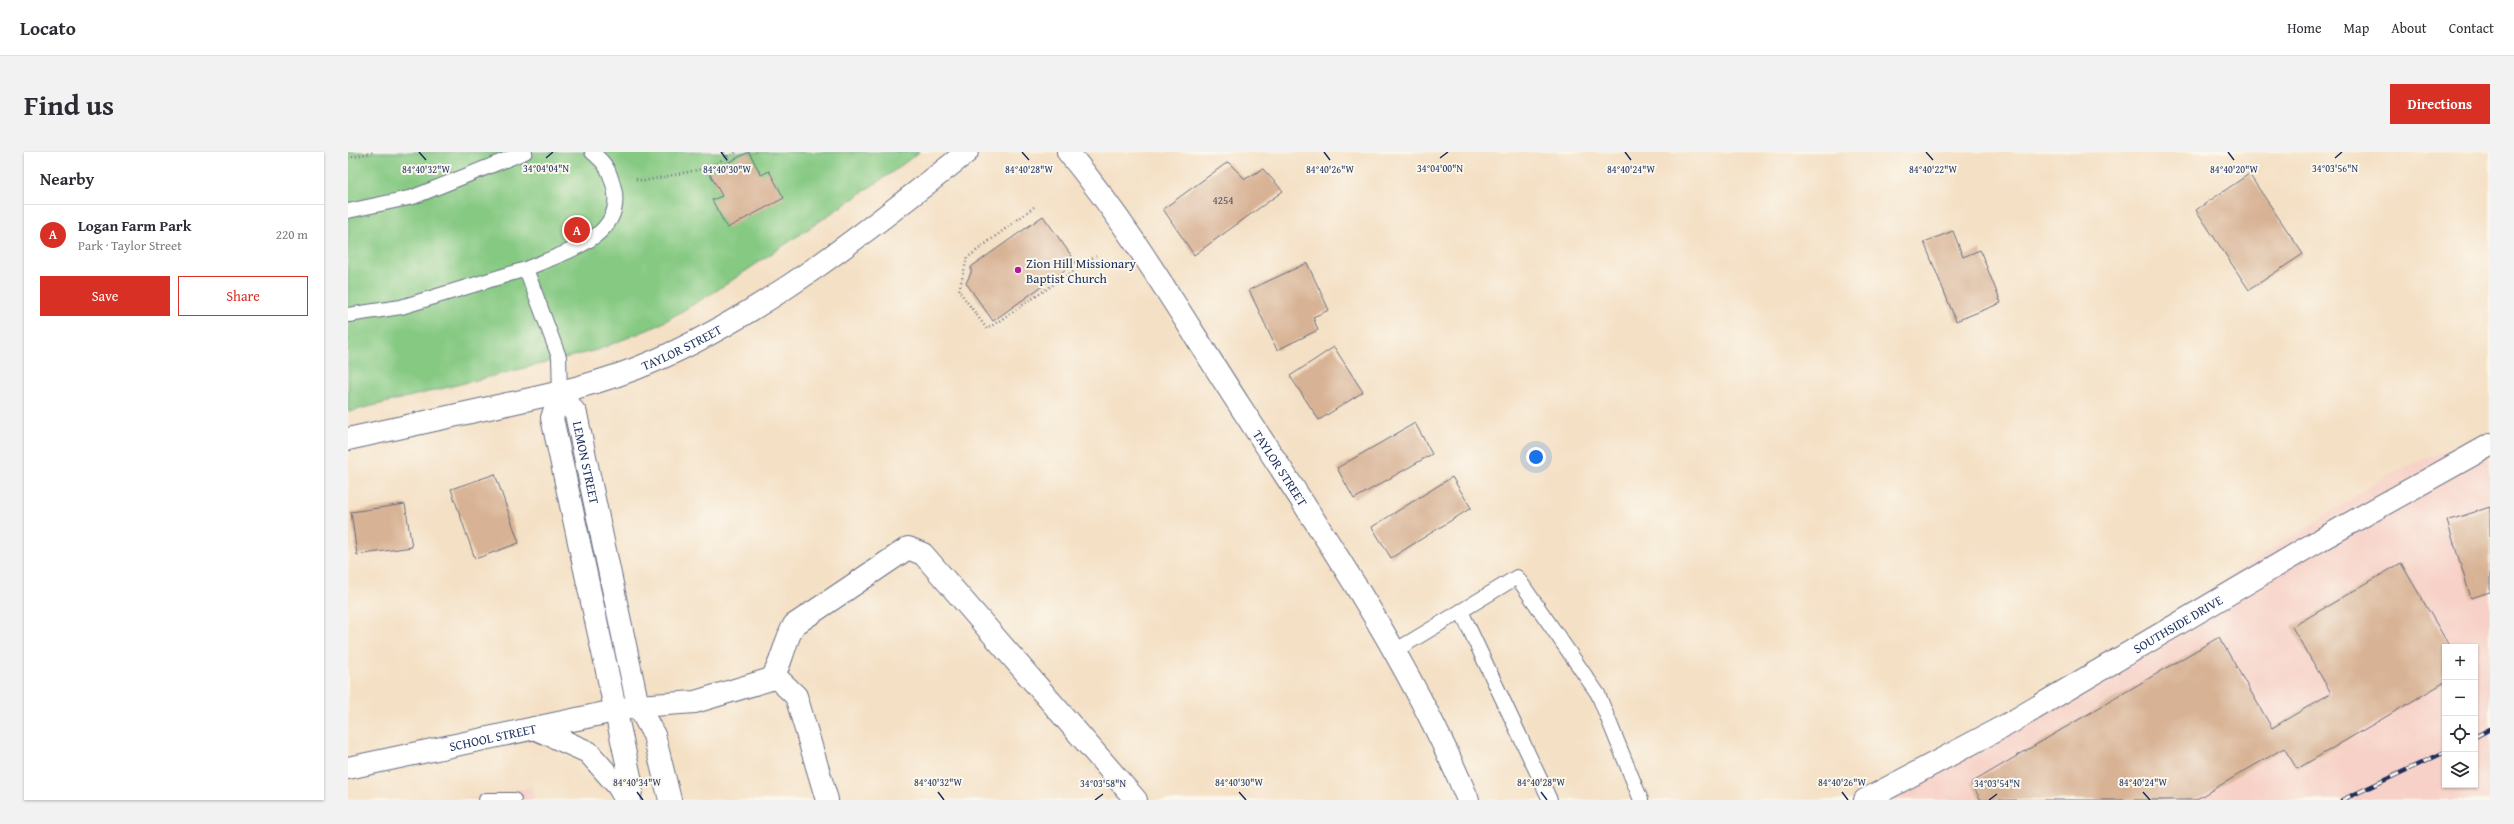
<!DOCTYPE html>
<meta charset="utf-8">
<style>
:root{--surface:#fff;--page:#f2f2f3;--text:#2b2b33;--muted:#7c7c81;--line:#e1e1e2;--accent:#d93025}
body{margin:0;font-family:"Gentium Book Plus",serif;background:var(--page);color:var(--text)}
.controls{position:absolute;right:12px;bottom:12px;display:grid;overflow:hidden;border-radius:0px;box-shadow:0 1px 3px #0004}
.controls button{width:36px;height:36px;display:grid;place-items:center;padding:0;border:0;border-bottom:1px solid var(--line);background:var(--surface);color:var(--text);font:20px sans-serif}
.you{position:absolute;left:1188px;top:305px;width:14px;height:14px;margin:-10px;border:3px solid #fff;border-radius:50%;background:#1a73e8;box-shadow:0 0 0 6px #1a73e833}
.badge{display:grid;place-items:center;width:26px;height:26px;border-radius:50%;background:var(--accent);color:#fff;font-size:13px;font-weight:700}
.pin{position:absolute;translate:-50% -50%;border:2px solid #fff;box-shadow:0 1px 4px #0006}
.list{margin:0;padding:0;list-style:none}
h2{display:flex;justify-content:space-between;align-items:center;height:52px;margin:0;padding:0 16px;font-size:17px}
h2 small{font-size:13px;font-weight:400;color:var(--muted)}
.list li{display:grid;grid-template-columns:26px 1fr auto;gap:12px;align-items:center;box-sizing:border-box;height:60px;padding:0 16px;border-top:1px solid var(--line)}
.list b{display:block;font-size:15px;white-space:nowrap}
.list p{margin:0;font-size:13px;white-space:nowrap;color:var(--muted)}
.list em{font-size:13px;font-style:normal;color:var(--muted)}
.actions{display:flex;gap:8px;padding:12px 16px}
.actions a{flex:1;padding:9px 0;border:1px solid var(--accent);border-radius:0px;text-align:center;font-size:14px;color:var(--accent)}
.actions .main{background:var(--accent);color:#fff}
.icon{flex:none;width:22px;height:22px;fill:none;stroke:currentColor;stroke-width:2;stroke-linecap:round;stroke-linejoin:round}
.map{position:relative;flex:none;width:2142px;height:648px;overflow:hidden;border-radius:0px}
header{display:flex;align-items:center;gap:24px;box-sizing:border-box;height:56px;padding:0 20px;background:var(--surface);border-bottom:1px solid var(--line)}
header strong{font-size:19px}
nav{display:flex;gap:22px;margin-inline-start:auto;font-size:14px}
.intro{display:flex;align-items:center;justify-content:space-between;box-sizing:border-box;height:96px;padding:0 24px}
h1{margin:0;font-size:28px}
.button{padding:10px 18px;border-radius:0px;background:var(--accent);color:#fff;font-size:14px;font-weight:700}
main{display:flex;gap:24px;padding:0 24px}
aside{flex:1;background:var(--surface);border-radius:0px;box-shadow:0 1px 3px #0004}
.map>svg:first-child{display:block}
.built{fill:#f7d1c7;fill-rule:evenodd}
.green{fill:#85c982;stroke:#507c70}
.building{fill:#d8b294}
.lines{fill:none;stroke-linecap:round;stroke-linejoin:round}
.service-casing{stroke:#676d82;stroke-width:16}
.minor-casing{stroke:#676d82;stroke-width:24}
.tertiary-casing{stroke:#676d82;stroke-width:24}
.path{stroke:#676d82;stroke-width:2.5;stroke-dasharray:1 3;stroke-linecap:butt}
.service{stroke:#fff;stroke-width:14}
.minor{stroke:#fff;stroke-width:22}
.tertiary{stroke:#fff;stroke-width:22}
.rail-casing{stroke:#1b2f5e;stroke-width:4.5}
.rail{stroke:#fbf7ec;stroke-width:3;stroke-dasharray:9;stroke-linecap:butt}
.ticks{fill:none;stroke:#1b2f5e;stroke-width:1.5}
.poi-dot{fill:#b5179e;stroke:#fbf7ec;stroke-width:1.5}
.labels{text-anchor:middle;stroke-width:4;stroke-linejoin:round;paint-order:stroke}
.number-label{font-size:11px;fill:#4a506c}
.poi-label{font-size:13px;fill:#1b2f5e;stroke:#fbf7ec;text-anchor:start}
.street-label{font-size:13px;fill:#1b2f5e;stroke:#fbf7ec}
.ticks-label{font-size:10px;text-anchor:middle;fill:#1b2f5e;stroke:#fbf7ec;stroke-width:4;stroke-linejoin:round;paint-order:stroke}
</style>
<header>
<strong>Locato</strong>
<nav><a>Home</a><a>Map</a><a>About</a><a>Contact</a></nav>
</header>
<div class="intro"><h1>Find us</h1><a class="button">Directions</a></div>
<main>
<aside>
<h2>Nearby<small></small></h2>
<ul class="list">
<li><span class="badge">A</span><div><b>Logan Farm Park</b><p>Park · Taylor Street</p></div><em>220 m</em></li>
</ul>
<div class="actions"><a class="main">Save</a><a>Share</a></div>
</aside>
<div class="map">
<svg width="2142" height="648" viewBox="0 0 2142 648">
<rect width="100%" height="100%" fill="#fbf7ec"/>
<filter id="ink" filterUnits="userSpaceOnUse"><feTurbulence type="fractalNoise" baseFrequency=".025" numOctaves="2"/><feDisplacementMap in="SourceGraphic" scale="8" xChannelSelector="R" yChannelSelector="G"/><feConvolveMatrix kernelMatrix="1 2 1 2 8 2 1 2 1" color-interpolation-filters="sRGB"/></filter>
<filter id="wash" filterUnits="userSpaceOnUse"><feTurbulence type="fractalNoise" baseFrequency=".012" numOctaves="4" result="noise"/><feDisplacementMap in="SourceGraphic" scale="16" xChannelSelector="R" yChannelSelector="G"/><feGaussianBlur stdDeviation="0.9" result="paint"/><feColorMatrix in="noise" values="0 0 0 0 0 0 0 0 0 0 0 0 0 0 0 0 0 1.4 0 .05"/><feComposite in="paint" operator="in"/></filter>
<g filter="url(#wash)">
<rect width="100%" height="100%" fill="#f4e0c5"/>
<g class="built">
<path d="M 2142,281 L 2142,648 L 1511,648 L 1604,602 L 2045,320 ZM 2097,495 L 2127,495 L 2127,633 L 2097,633 Z"/>
<path d="M 184,635 L 187,648 L 114,648 Z"/>
</g>
<path class="green" d="M 0,0 L 571,0 L 546,19 L 371,137 L 309,174 L 249,198 L 0,260 Z"/>
<g id="blocks">
<g class="building">
<path d="M 401,0 L 413,23 L 421,19 L 436,46 L 379,76 L 364,48 L 374,44 L 361,20 Z"/>
<path d="M 880,10 L 897,27 L 915,17 L 935,39 L 846,103 L 815,57 Z"/>
<path d="M 1901,22 L 1955,102 L 1901,138 L 1848,58 Z"/>
<path d="M 695,64 L 728,110 L 645,169 L 618,131 L 623,121 L 623,115 Z"/>
<path d="M 1605,79 L 1615,105 L 1632,98 L 1653,151 L 1608,169 L 1576,90 Z"/>
<path d="M 959,111 L 981,158 L 965,165 L 970,178 L 929,198 L 901,138 Z"/>
<path d="M 986,195 L 1015,240 L 971,268 L 942,224 Z"/>
<path d="M 1067,271 L 1084,302 L 1006,347 L 989,316 Z"/>
<path d="M 147,322 L 171,391 L 127,407 L 103,337 Z"/>
<path d="M 1104,325 L 1123,356 L 1043,406 L 1024,375 Z"/>
<path d="M 57,352 L 64,395 L 9,403 L 3,360 Z"/>
<path d="M 2142,355 L 2142,440 L 2123,446 L 2099,369 Z"/>
<path d="M 2053,411 L 2102,495 L 2097,495 L 2097,530 L 1949,617 L 1936,596 L 1847,648 L 1633,648 L 1623,631 L 1871,485 L 1924,576 L 1983,541 L 1944,475 Z"/>
</g>
</g>
</g>
<g filter="url(#ink)">
<use href="#blocks" fill-opacity="0" stroke="#676d82" stroke-width="1"/>
<g class="lines">
<g class="service-casing">
<g id="service">
<path d="M 0,59 L 65,45 L 177,0"/>
<path d="M 0,163 L 53,155 L 178,117"/>
<path d="M 212,241 L 211,205 L 178,117 C 213,101 278,86 266,36 C 261,17 258,12 244,0"/>
<path d="M 1045,500 L 1113,459"/>
<path d="M 138,648 L 166,648"/>
<path d="M 1202,648 L 1113,459 L 1169,425 L 1250,542 L 1293,648"/>
</g>
</g>
<g class="minor-casing">
<g id="minor">
<path id="s1" d="M 720,0 C 785,79 836,168 892,254 C 974,380 1062,508 1120,648"/>
<path id="s2" d="M 212,241 L 228,262 L 290,554 L 306,583 L 322,648"/>
<path d="M 212,241 L 204,266 L 284,634 L 281,648"/>
<path id="s3" d="M 0,287 C 50,276 100,265 150,254 C 202,243 255,231 304,210 C 416,162 525,75 619,0"/>
<path d="M 426,523 L 448,544 L 479,648"/>
<path d="M 186,576 L 240,600 L 270,634 L 278,648"/>
<path id="s4" d="M 0,616 L 290,554 L 347,550 L 423,527 C 434,513 436,490 446,473 L 560,396 L 575,402 L 788,648"/>
</g>
</g>
<g class="tertiary-casing">
<g id="tertiary">
<path id="s5" d="M 1517,648 L 1662,571 L 1972,388 L 2142,293"/>
</g>
</g>
<g class="path">
<path d="M 376,0 L 381,9"/>
<path d="M 0,6 L 26,0"/>
<path d="M 288,27 L 296,29 L 359,16 L 388,0"/>
<path d="M 686,55 L 619,106 L 611,139 L 639,177 L 748,104"/>
</g>
<use href="#service" class="service"/>
<use href="#minor" class="minor"/>
<use href="#tertiary" class="tertiary"/>
<g class="rail-casing">
<g id="rail">
<path d="M 2127,585 L 2142,577"/>
<path d="M 1994,648 L 2097,600"/>
</g>
</g>
<use href="#rail" class="rail"/>
</g>
</g>
<path class="ticks" d="M 71,0 L 78,8M 373,0 L 379,8M 674,0 L 681,8M 976,0 L 982,8M 1277,0 L 1283,8M 1578,0 L 1585,8M 1880,0 L 1886,8M 198,6 L 205,0M 1092,6 L 1100,0M 1987,6 L 1994,0M 289,640 L 295,648M 590,640 L 596,648M 891,640 L 898,648M 1193,640 L 1199,648M 1494,640 L 1500,648M 1795,640 L 1802,648M 747,648 L 755,642M 1641,648 L 1649,642"/>
<circle class="poi-dot" cx="670" cy="118" r="4"/>
<g class="labels">
<g class="number-label">
<text x="875" y="52">4254</text>
</g>
<g class="poi-label">
<text x="678" y="116">Zion Hill Missionary<tspan x="678" dy="15">Baptist Church</tspan></text>
</g>
<g class="street-label">
<text dy="5" stroke="none"><textPath href="#s3" startOffset="347">TAYLOR STREET</textPath></text>
<text dy="5" stroke="none"><textPath href="#s2" startOffset="76">LEMON STREET</textPath></text>
<text dy="5" stroke="none"><textPath href="#s1" startOffset="381">TAYLOR STREET</textPath></text>
<text dy="5" stroke="none"><textPath href="#s5" startOffset="359">SOUTHSIDE DRIVE</textPath></text>
<text dy="5" stroke="none"><textPath href="#s4" startOffset="148">SCHOOL STREET</textPath></text>
</g>
</g>
<g class="ticks-label">
<text x="198" y="20">34°04'04"N</text>
<text x="1092" y="20">34°04'00"N</text>
<text x="1987" y="20">34°03'56"N</text>
<text x="379" y="21">84°40'30"W</text>
<text x="681" y="21">84°40'28"W</text>
<text x="1585" y="21">84°40'22"W</text>
<text x="78" y="21">84°40'32"W</text>
<text x="982" y="21">84°40'26"W</text>
<text x="1283" y="21">84°40'24"W</text>
<text x="1886" y="21">84°40'20"W</text>
<text x="289" y="634">84°40'34"W</text>
<text x="590" y="634">84°40'32"W</text>
<text x="891" y="634">84°40'30"W</text>
<text x="1193" y="634">84°40'28"W</text>
<text x="1494" y="634">84°40'26"W</text>
<text x="1795" y="634">84°40'24"W</text>
<text x="755" y="635">34°03'58"N</text>
<text x="1649" y="635">34°03'54"N</text>
</g>
</svg>
<div class="controls">
<button>+</button>
<button>−</button>
<button><svg class="icon" aria-label="locate" viewBox="0 0 24 24"><circle cx="12" cy="12" r="6"/><path d="M12 2v4M12 18v4M2 12h4M18 12h4"/></svg></button>
<button><svg class="icon" aria-label="layers" viewBox="0 0 24 24"><path d="M12 4l9 5-9 5-9-5zM3 14l9 5 9-5"/></svg></button>
</div>
<div class="you"></div>
<div class="pin badge" style="left:229px;top:78px">A</div>
</div>
</main>
